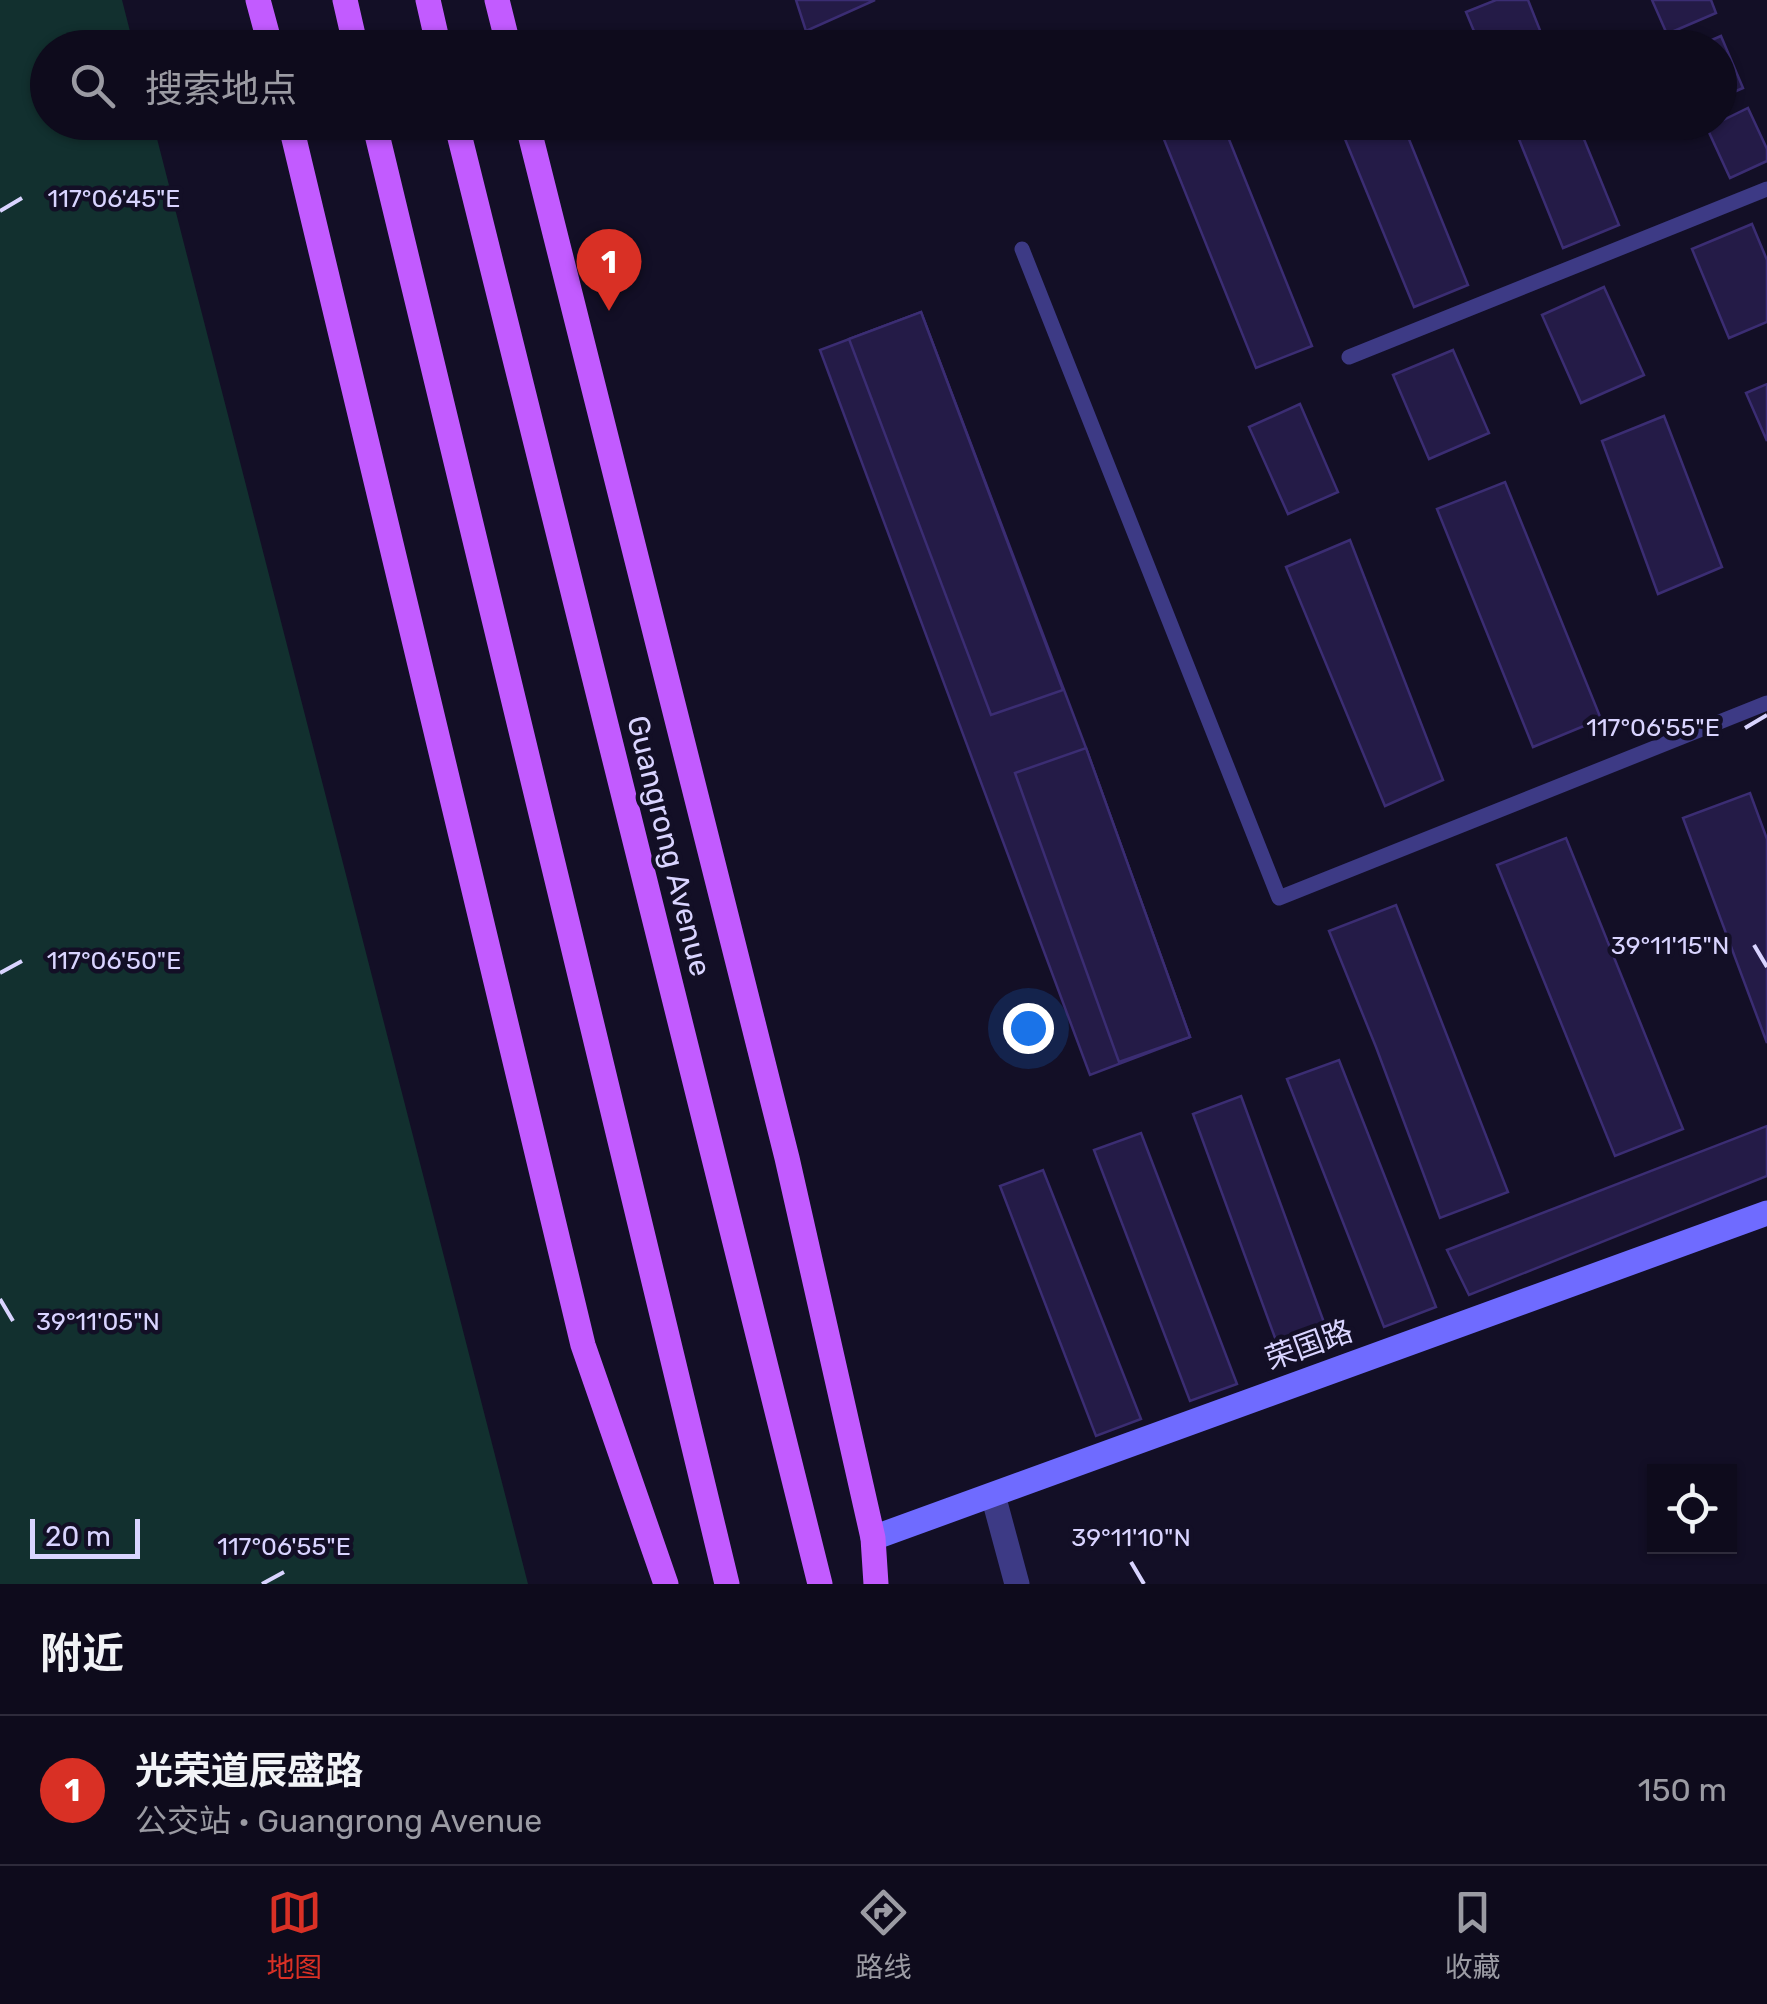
<!DOCTYPE html>
<html lang="zh">
<meta charset="utf-8">
<style>
:root{--surface:#0e0b1c;--page:#1c1929;--text:#f1f3f6;--muted:#9b9ba3;--line:#2e2b3b;--accent:#d93025}
body{margin:0;font-family:Rubik,"Noto Sans SC",sans-serif;background:var(--page);color:var(--text)}
.controls{position:absolute;right:30px;bottom:30px;display:grid;overflow:hidden;border-radius:0px;box-shadow:0 2px 8px #0004}
.controls button{width:90px;height:90px;display:grid;place-items:center;padding:0;border:0;border-bottom:2px solid var(--line);background:var(--surface);color:var(--text);font:50px sans-serif}
.scale{position:absolute;left:30px;bottom:25px;width:110px;box-sizing:border-box;padding-left:10px;border:5px solid #d9d4ff;border-top:0;font-size:28px;line-height:35px;white-space:nowrap;color:#d9d4ff;-webkit-text-stroke:8px #130f26;paint-order:stroke}
.you{position:absolute;left:1028px;top:1028px;width:35px;height:35px;margin:-25px;border:8px solid #fff;border-radius:50%;background:#1a73e8;box-shadow:0 0 0 15px #1a73e833}
.badge{display:grid;place-items:center;width:65px;height:65px;border-radius:50%;background:var(--accent);color:#fff;font-size:32px;font-weight:700}
.pin{position:absolute;translate:-50% -82px;filter:drop-shadow(0 2px 5px #0008)}
.pin::after{content:'';position:absolute;top:52px;width:35px;height:30px;background:inherit;clip-path:polygon(0 0,100% 0,50% 100%)}
.list{margin:0;padding:0;list-style:none}
h2{display:flex;justify-content:space-between;align-items:center;height:130px;margin:0;padding:0 40px;font-size:42px}
h2 small{font-size:32px;font-weight:400;color:var(--muted)}
.list li{display:grid;grid-template-columns:65px 1fr auto;gap:30px;align-items:center;box-sizing:border-box;height:150px;padding:0 40px;border-top:2px solid var(--line)}
.list b{display:block;font-size:38px;white-space:nowrap}
.list p{margin:0;font-size:32px;white-space:nowrap;color:var(--muted)}
.list em{font-size:32px;font-style:normal;color:var(--muted)}
.icon{flex:none;width:55px;height:55px;fill:none;stroke:currentColor;stroke-width:2;stroke-linecap:round;stroke-linejoin:round}
.map{position:relative;flex:none;width:1767px;height:1584px;overflow:hidden}
.search{position:absolute;background:var(--surface);box-shadow:0 2px 8px #0004;left:30px;right:30px;top:30px;height:110px;display:flex;align-items:center;gap:25px;box-sizing:border-box;padding:0 35px;border-radius:55px;color:var(--muted);font-size:38px}
.sheet{height:280px;background:var(--surface)}
nav{display:flex;justify-content:space-around;align-items:center;box-sizing:border-box;height:140px;border-top:2px solid var(--line);background:var(--surface);font-size:28px;color:var(--muted)}
nav a{display:grid;justify-items:center;gap:5px}
nav .on{color:var(--accent)}
.map>svg:first-child{display:block}
.green{fill:#12302f}
.building{fill:#241b47;stroke:#3b2d73;stroke-width:2.5}
.lines{fill:none;stroke-linecap:round;stroke-linejoin:round}
.lane{stroke:#3d3a85;stroke-width:15}
.street{stroke:#3d3a85;stroke-width:25}
.secondary{stroke:#6f6bff;stroke-width:25}
.primary{stroke:#c25bff;stroke-width:25}
.ticks{fill:none;stroke:#d9d4ff;stroke-width:4}
.labels{text-anchor:middle;stroke-width:9;stroke-linejoin:round;paint-order:stroke}
.street-label{font-size:30px;fill:#d9d4ff;stroke:#130f26}
.ticks-label{font-size:25px;text-anchor:middle;fill:#d9d4ff;stroke:#130f26;stroke-width:9;stroke-linejoin:round;paint-order:stroke}
</style>
<div class="map">
<svg width="1767" height="1584" viewBox="0 0 1767 1584">
<rect width="100%" height="100%" fill="#130f26"/>
<path class="green" d="M 0,0 L 122,0 L 134,47 L 48,48 L 48,122 L 153,123 L 528,1584 L 0,1584 Z"/>
<g class="building">
<path d="M 796,0 L 875,0 L 806,31 Z"/>
<path d="M 1496,0 L 1528,0 L 1547,48 L 1481,48 L 1466,12 Z"/>
<path d="M 1652,0 L 1711,0 L 1716,13 L 1667,34 Z"/>
<path d="M 1721,36 L 1743,88 L 1720,98 L 1720,48 L 1693,48 Z"/>
<path d="M 1748,108 L 1767,149 L 1767,161 L 1730,178 L 1707,128 Z"/>
<path d="M 1185,122 L 1222,122 L 1312,346 L 1256,368 L 1161,132 Z"/>
<path d="M 1338,122 L 1402,122 L 1468,285 L 1414,307 Z"/>
<path d="M 1512,122 L 1577,122 L 1619,225 L 1563,248 Z"/>
<path d="M 1752,224 L 1767,260 L 1767,322 L 1729,338 L 1692,249 Z"/>
<path d="M 1604,287 L 1644,375 L 1581,403 L 1542,315 Z"/>
<path d="M 921,312 L 1086,748 L 1190,1037 L 1090,1075 L 820,350 Z"/>
<path d="M 921,312 L 1063,690 L 991,715 L 849,339 Z"/>
<path d="M 1453,350 L 1489,433 L 1429,459 L 1393,375 Z"/>
<path d="M 1767,384 L 1767,441 L 1746,393 Z"/>
<path d="M 1300,404 L 1338,492 L 1288,514 L 1249,427 Z"/>
<path d="M 1664,416 L 1722,567 L 1658,594 L 1602,441 Z"/>
<path d="M 1505,482 L 1601,719 L 1533,747 L 1437,509 Z"/>
<path d="M 1350,540 L 1443,780 L 1385,806 L 1286,567 Z"/>
<path d="M 1086,748 L 1190,1037 L 1119,1062 L 1015,773 Z"/>
<path d="M 1750,793 L 1767,839 L 1767,1043 L 1683,818 Z"/>
<path d="M 1566,838 L 1683,1129 L 1615,1156 L 1497,865 Z"/>
<path d="M 1396,905 L 1508,1192 L 1440,1218 L 1376,1047 L 1329,931 Z"/>
<path d="M 1339,1060 L 1436,1307 L 1384,1327 L 1287,1079 Z"/>
<path d="M 1241,1096 L 1333,1347 L 1285,1365 L 1193,1114 Z"/>
<path d="M 1767,1126 L 1767,1176 L 1469,1295 L 1447,1250 Z"/>
<path d="M 1141,1133 L 1237,1384 L 1190,1401 L 1094,1150 Z"/>
<path d="M 1043,1170 L 1141,1419 L 1096,1436 L 1000,1186 Z"/>
</g>
<g class="lines">
<g class="lane">
<path d="M 1022,249 L 1279,898 L 1767,703"/>
<path d="M 1349,357 L 1767,189"/>
</g>
<path class="street" d="M 993,1495 L 1017,1584"/>
<path class="secondary" d="M 873,1538 L 1767,1213"/>
<g class="primary">
<path d="M 258,0 L 271,48"/>
<path d="M 345,0 L 356,48"/>
<path d="M 428,0 L 439,48"/>
<path d="M 497,0 L 509,48"/>
<path d="M 290,122 L 583,1345 L 666,1584"/>
<path d="M 374,122 L 727,1584"/>
<path d="M 456,122 L 820,1584"/>
<path d="M 527,122 L 787,1158 L 873,1538 L 876,1584"/>
</g>
</g>
<path class="ticks" d="M 0,211 L 22,198M 1745,728 L 1767,715M 1754,945 L 1767,967M 0,973 L 22,961M 0,1299 L 13,1321M 1131,1562 L 1144,1584M 262,1584 L 284,1572"/>
<g class="labels">
<g class="street-label">
<text transform="translate(669 846) rotate(76)" y="10">Guangrong Avenue</text>
<text transform="translate(1309 1345) rotate(-20)" y="10">荣国路</text>
</g>
</g>
<g class="ticks-label">
<text x="114" y="207">117°06'45"E</text>
<text x="1653" y="736">117°06'55"E</text>
<text x="1670" y="954">39°11'15"N</text>
<text x="114" y="969">117°06'50"E</text>
<text x="98" y="1330">39°11'05"N</text>
<text x="1131" y="1546">39°11'10"N</text>
<text x="284" y="1555">117°06'55"E</text>
</g>
</svg>
<div class="controls">
<button><svg class="icon" aria-label="locate" viewBox="0 0 24 24"><circle cx="12" cy="12" r="6"/><path d="M12 2v4M12 18v4M2 12h4M18 12h4"/></svg></button>
</div>
<div class="scale">20 m</div>
<div class="you"></div>
<div class="pin badge" style="left:609px;top:311px">1</div>
<div class="search"><svg class="icon" aria-label="search" viewBox="0 0 24 24"><circle cx="10" cy="10" r="6"/><path d="M15 15l6 6"/></svg>搜索地点</div>
</div>
<section class="sheet">
<h2>附近<small></small></h2>
<ul class="list">
<li><span class="badge">1</span><div><b>光荣道辰盛路</b><p>公交站 · Guangrong Avenue</p></div><em>150 m</em></li>
</ul>
</section>
<nav>
<a class="on"><svg class="icon" aria-label="map" viewBox="0 0 24 24"><path d="M3 6l6-2 6 2 6-2v14l-6 2-6-2-6 2zM9 4v14M15 6v14"/></svg>地图</a>
<a><svg class="icon" aria-label="directions" viewBox="0 0 24 24"><path d="M12 3l9 9-9 9-9-9zM9 14v-3h6M13 9l2 2-2 2"/></svg>路线</a>
<a><svg class="icon" aria-label="saved" viewBox="0 0 24 24"><path d="M7 4h10v16l-5-4-5 4z"/></svg>收藏</a>
</nav>
